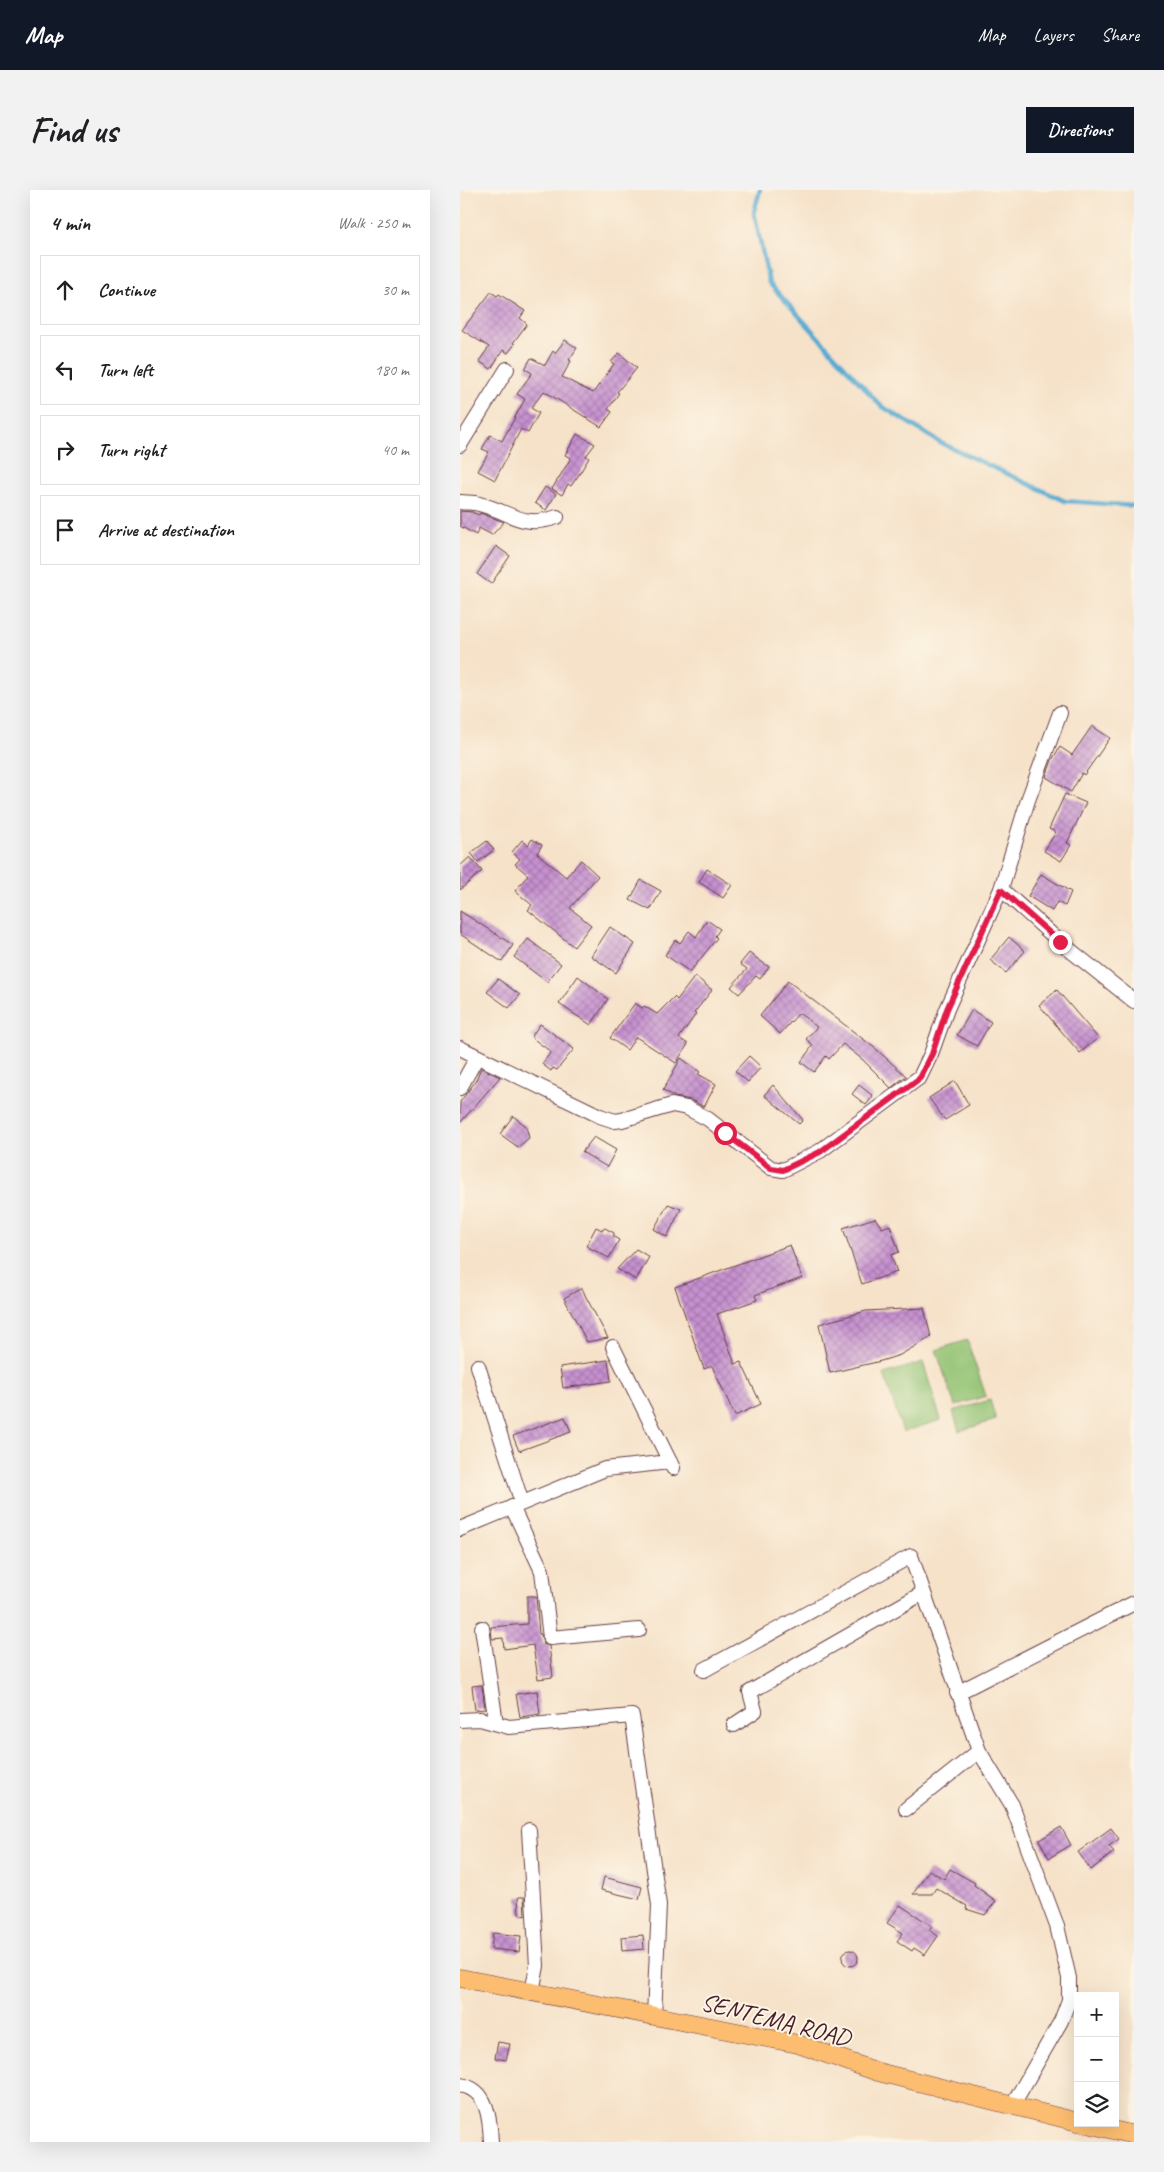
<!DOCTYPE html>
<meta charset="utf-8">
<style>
:root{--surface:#fff;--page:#f2f2f2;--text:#202124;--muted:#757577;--line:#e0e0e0;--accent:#111827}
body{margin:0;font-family:Caveat,sans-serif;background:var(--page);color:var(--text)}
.controls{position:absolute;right:15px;bottom:15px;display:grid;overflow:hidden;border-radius:0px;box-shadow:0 5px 20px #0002}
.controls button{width:45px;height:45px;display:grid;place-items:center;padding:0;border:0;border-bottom:1px solid var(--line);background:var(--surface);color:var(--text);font:25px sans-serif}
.stop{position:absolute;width:15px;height:15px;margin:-11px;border:4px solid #e11d48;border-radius:50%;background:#fff}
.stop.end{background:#e11d48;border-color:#fff;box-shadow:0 1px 5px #0008}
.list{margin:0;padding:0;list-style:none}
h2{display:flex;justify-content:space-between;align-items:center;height:65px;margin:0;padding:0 20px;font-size:21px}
h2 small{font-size:16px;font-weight:400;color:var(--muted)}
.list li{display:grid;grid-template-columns:32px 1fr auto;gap:15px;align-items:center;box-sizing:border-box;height:70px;margin:0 10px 10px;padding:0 10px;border:1px solid var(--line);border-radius:0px}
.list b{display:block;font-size:19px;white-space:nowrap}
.list em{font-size:16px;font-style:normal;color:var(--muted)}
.icon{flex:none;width:28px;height:28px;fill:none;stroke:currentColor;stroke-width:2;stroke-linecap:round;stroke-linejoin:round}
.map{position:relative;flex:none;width:674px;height:1952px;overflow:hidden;border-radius:0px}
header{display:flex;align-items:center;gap:30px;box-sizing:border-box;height:70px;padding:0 25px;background:var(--accent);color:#fff}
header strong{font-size:24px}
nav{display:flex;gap:28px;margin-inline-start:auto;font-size:18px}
.intro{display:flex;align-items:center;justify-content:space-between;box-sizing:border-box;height:120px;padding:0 30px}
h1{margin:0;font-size:35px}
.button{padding:12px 22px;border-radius:0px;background:var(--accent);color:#fff;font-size:18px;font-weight:700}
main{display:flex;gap:30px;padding:0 30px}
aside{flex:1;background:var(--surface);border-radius:0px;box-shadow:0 5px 20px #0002}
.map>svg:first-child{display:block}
.pitch{fill:#91c272;stroke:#6e704e}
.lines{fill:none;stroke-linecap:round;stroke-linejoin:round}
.stream{stroke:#56abd2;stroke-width:4.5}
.building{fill:url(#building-cross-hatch)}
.minor-casing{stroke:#643c43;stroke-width:16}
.major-casing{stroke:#643c43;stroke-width:19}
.minor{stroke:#fff;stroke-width:14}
.major{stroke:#fcbd6f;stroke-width:18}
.route{stroke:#e11d48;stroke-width:6}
.labels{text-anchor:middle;stroke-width:4;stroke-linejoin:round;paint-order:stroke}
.street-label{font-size:25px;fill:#4a1f2b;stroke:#fcf5e5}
</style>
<header>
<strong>Map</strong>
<nav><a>Map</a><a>Layers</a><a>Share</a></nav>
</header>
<div class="intro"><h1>Find us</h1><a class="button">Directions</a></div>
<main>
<aside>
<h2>4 min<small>Walk · 250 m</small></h2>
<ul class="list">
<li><svg class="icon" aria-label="ahead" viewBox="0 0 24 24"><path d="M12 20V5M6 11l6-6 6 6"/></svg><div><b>Continue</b></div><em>30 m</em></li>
<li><svg class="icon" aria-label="left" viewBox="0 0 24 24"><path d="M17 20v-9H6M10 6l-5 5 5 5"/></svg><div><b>Turn left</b></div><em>180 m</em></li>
<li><svg class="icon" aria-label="right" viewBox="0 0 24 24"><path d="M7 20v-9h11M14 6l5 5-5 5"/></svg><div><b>Turn right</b></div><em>40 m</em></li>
<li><svg class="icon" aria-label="arrive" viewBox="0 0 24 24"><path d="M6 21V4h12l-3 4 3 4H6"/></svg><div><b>Arrive at destination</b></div></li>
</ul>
</aside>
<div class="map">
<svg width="674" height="1952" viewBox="0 0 674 1952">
<defs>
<pattern id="building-cross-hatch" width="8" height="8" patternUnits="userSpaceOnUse" patternTransform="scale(1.25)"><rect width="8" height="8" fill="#c691d0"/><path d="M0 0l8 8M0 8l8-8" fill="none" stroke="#a376a9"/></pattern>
</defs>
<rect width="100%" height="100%" fill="#fcf5e5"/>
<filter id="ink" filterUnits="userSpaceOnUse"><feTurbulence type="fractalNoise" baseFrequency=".02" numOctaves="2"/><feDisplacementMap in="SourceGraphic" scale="10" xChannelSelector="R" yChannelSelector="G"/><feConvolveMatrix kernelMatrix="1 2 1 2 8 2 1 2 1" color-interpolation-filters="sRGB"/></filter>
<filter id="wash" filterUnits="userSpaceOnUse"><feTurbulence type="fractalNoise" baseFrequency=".0096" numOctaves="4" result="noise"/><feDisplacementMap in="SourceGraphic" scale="20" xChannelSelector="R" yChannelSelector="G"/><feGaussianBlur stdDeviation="1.12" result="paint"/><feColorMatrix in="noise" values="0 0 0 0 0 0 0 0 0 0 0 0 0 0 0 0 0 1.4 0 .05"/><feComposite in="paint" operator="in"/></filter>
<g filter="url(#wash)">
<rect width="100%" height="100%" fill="#f6e2c9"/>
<g class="pitch">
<path d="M 507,1150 L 526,1206 L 495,1216 L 476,1160 Z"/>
<path d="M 463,1172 L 481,1230 L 443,1242 L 424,1184 Z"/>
<path d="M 530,1210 L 536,1230 L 499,1241 L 493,1221 Z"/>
</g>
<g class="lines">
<path class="stream" d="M 300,0 L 294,22 L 309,93 L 420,215 L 481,253 L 605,311 L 674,316"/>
</g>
<g id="blocks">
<g class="building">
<path d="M 31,102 L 37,106 L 39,104 L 65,121 L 60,128 L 67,134 L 53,153 L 55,154 L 48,163 L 43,160 L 31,179 L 19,171 L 29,157 L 2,140 Z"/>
<path d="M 105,150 L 117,158 L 109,170 L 111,171 L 102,187 L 133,203 L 154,174 L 151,172 L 159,163 L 177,178 L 157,202 L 159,203 L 148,219 L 152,222 L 141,237 L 84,201 L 71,218 L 79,223 L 68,243 L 61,239 L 35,290 L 18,281 L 29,262 L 22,259 L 30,245 L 42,251 L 65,209 L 57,204 L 72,183 L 65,179 L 71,168 L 85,175 L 93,161 L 95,163 Z"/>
<path d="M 117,244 L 135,254 L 126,266 L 129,268 L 118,286 L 111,296 L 108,294 L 102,305 L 92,299 L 111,268 L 105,265 Z"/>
<path d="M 85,297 L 96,304 L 86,320 L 75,313 Z"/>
<path d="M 0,321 L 12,322 L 19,325 L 20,323 L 44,332 L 32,345 L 19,338 L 16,345 L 0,336 Z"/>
<path d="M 36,356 L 50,366 L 31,394 L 17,384 Z"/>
<path d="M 632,536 L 650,548 L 624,585 L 622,583 L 611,602 L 586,587 L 592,570 L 600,557 L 612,565 Z"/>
<path d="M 605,604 L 626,613 L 607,653 L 611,655 L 601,671 L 584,661 L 596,642 L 589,639 Z"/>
<path d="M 72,649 L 82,655 L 77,663 L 106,687 L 121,670 L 138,686 L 110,718 L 131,735 L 114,757 L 68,720 L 72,715 L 55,701 L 68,685 L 55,674 L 60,669 L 52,662 L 62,650 L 68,655 Z"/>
<path d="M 27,651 L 34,660 L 18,672 L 11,663 Z"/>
<path d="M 10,667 L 22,681 L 0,700 L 0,676 Z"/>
<path d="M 247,679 L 272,695 L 263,708 L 239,692 Z"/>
<path d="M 581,684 L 611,702 L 605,716 L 597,712 L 592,721 L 568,706 Z"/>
<path d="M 181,690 L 201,701 L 190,720 L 170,710 Z"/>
<path d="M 0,721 L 53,755 L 42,772 L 0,744 Z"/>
<path d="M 247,730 L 260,739 L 255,746 L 257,748 L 230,782 L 205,765 L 215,750 L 220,753 L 229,741 L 236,747 Z"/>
<path d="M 150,737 L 175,754 L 156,783 L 131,766 Z"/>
<path d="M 549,747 L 565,761 L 546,783 L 530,770 Z"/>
<path d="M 68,749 L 101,774 L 87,792 L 54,767 Z"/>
<path d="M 289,763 L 309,777 L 300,789 L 296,786 L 279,804 L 271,797 L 287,779 L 280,774 Z"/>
<path d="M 118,786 L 148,809 L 131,835 L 99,814 Z"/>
<path d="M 235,786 L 252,800 L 234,823 L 236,824 L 219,848 L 228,854 L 216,873 L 176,847 L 167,860 L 150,848 L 175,813 L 182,818 L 184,816 L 197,824 L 214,807 L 217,810 Z"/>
<path d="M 38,789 L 60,805 L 49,818 L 27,802 Z"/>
<path d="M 328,791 L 416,859 L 446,886 L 431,898 L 403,870 L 383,854 L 369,869 L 366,866 L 354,882 L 341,872 L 353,855 L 346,849 L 357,837 L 339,823 L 320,844 L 300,826 Z"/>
<path d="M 597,800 L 638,848 L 620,863 L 579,815 Z"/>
<path d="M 512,820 L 531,832 L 517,856 L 497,845 Z"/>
<path d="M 80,834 L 114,859 L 97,880 L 93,878 L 91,881 L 82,874 L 91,862 L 71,847 Z"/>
<path d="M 289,866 L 301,877 L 288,892 L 275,881 Z"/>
<path d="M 221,868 L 240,882 L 238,884 L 256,894 L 244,917 L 231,910 L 215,907 L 203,900 Z"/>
<path d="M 21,878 L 40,887 L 0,933 L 0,912 L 15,892 Z"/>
<path d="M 495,891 L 509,915 L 485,930 L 469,908 Z"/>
<path d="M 313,895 L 343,930 L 339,934 L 304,905 Z"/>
<path d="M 399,895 L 413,906 L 406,915 L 392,904 Z"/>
<path d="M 53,926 L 66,936 L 69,948 L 58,957 L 40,944 Z"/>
<path d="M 134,947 L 156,960 L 147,977 L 122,962 Z"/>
<path d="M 208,1014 L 221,1019 L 207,1047 L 194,1039 Z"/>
<path d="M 415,1028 L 422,1038 L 430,1035 L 439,1062 L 431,1065 L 437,1082 L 402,1094 L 383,1038 Z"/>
<path d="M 136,1037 L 142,1040 L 145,1038 L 154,1043 L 154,1047 L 159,1050 L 149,1068 L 126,1056 Z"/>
<path d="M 330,1055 L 342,1088 L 295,1105 L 297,1110 L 257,1124 L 275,1174 L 281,1172 L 301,1214 L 275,1226 L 252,1176 L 244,1179 L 215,1097 Z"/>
<path d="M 176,1059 L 189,1067 L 176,1090 L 157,1079 Z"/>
<path d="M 122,1098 L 126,1107 L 148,1148 L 127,1152 L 104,1108 Z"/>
<path d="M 464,1118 L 471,1147 L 440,1165 L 421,1171 L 370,1183 L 359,1134 L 406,1121 Z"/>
<path d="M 148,1170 L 151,1191 L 103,1198 L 100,1177 Z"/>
<path d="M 105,1227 L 111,1242 L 59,1261 L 53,1246 Z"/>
<path d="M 67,1406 L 76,1406 L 79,1444 L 81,1444 L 83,1454 L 89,1456 L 93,1487 L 78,1489 L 73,1455 L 44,1459 L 43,1448 L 32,1449 L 31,1437 L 67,1434 Z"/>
<path d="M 22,1495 L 25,1519 L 15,1520 L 12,1496 Z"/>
<path d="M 77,1501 L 80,1524 L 60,1527 L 56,1504 Z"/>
<path d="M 601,1637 L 611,1655 L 589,1668 L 579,1650 Z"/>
<path d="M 651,1638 L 659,1649 L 649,1656 L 654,1662 L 631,1680 L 618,1662 Z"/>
<path d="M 490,1679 L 515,1693 L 514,1695 L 536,1711 L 525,1725 L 506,1719 L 507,1716 L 476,1698 L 472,1704 L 453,1704 L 469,1680 L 484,1689 Z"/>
<path d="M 144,1687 L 182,1697 L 179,1709 L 141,1700 Z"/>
<path d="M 58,1707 L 64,1707 L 65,1726 L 59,1724 Z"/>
<path d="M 440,1715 L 472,1736 L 469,1740 L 478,1746 L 465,1765 L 454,1758 L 452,1761 L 437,1751 L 443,1743 L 427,1733 Z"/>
<path d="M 33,1743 L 61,1746 L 59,1762 L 31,1759 Z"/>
<path d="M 183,1745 L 184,1759 L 162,1761 L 161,1747 Z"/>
<circle cx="390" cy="1768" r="8"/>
<path d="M 38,1852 L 50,1854 L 46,1870 L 35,1868 Z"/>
</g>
</g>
</g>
<g filter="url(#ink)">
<use href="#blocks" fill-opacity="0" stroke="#643c43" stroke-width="1"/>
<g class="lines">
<g class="minor-casing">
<g id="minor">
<path d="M 0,255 L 47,179"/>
<path d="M 0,312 C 6,313 13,312 19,314 C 52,322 61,339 97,327"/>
<path d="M 541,699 L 600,752 L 674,811"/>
<path d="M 0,858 L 140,926 L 155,931 L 162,930 L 212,915 L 227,918 L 248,929 L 311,978 L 323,980 L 360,961 L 460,887 L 471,864 L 487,819 L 541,699 L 568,610 L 600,523"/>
<path d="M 0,898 L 17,867"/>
<path d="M 153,1157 L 213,1278"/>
<path d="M 18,1176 L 62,1313"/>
<path d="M 52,1317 L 82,1381 L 90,1448 L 179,1440"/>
<path d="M 0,1339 L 145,1279 L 210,1272"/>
<path d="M 22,1438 L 36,1533"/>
<path d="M 244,1480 L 451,1366 L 519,1561 L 552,1615 L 597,1736 L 609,1788 L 609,1810 L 601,1831 L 552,1916"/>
<path d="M 497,1503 L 674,1413"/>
<path d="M 0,1530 L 20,1529 L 49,1537 L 172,1526 L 199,1715 L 194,1826"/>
<path d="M 274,1535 L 295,1521 L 290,1502 L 463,1403"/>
<path d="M 446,1619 L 519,1561"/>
<path d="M 69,1640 L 77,1776 L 72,1802"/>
<path d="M 0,1895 C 28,1899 30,1929 31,1952"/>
</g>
</g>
<g class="major-casing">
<g id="major">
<path d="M 0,1788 L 338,1854 L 418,1882 L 618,1932"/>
<path d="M 624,1933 L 674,1945"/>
</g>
</g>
<use href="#minor" class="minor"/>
<use href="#major" class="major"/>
</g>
</g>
<g class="lines" filter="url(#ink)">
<path class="route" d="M 265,943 L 311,978 L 323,980 L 360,962 L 460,888 L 472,864 L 487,819 L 541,700 L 600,752"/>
</g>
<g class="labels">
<g class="street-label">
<text transform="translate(316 1829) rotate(14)" y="9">SENTEMA ROAD</text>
</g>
</g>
</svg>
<div class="controls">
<button>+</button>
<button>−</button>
<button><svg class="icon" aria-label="layers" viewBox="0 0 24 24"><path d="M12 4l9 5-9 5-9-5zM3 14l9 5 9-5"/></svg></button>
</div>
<div class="stop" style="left:265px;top:943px"></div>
<div class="stop end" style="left:600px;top:752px"></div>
</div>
</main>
